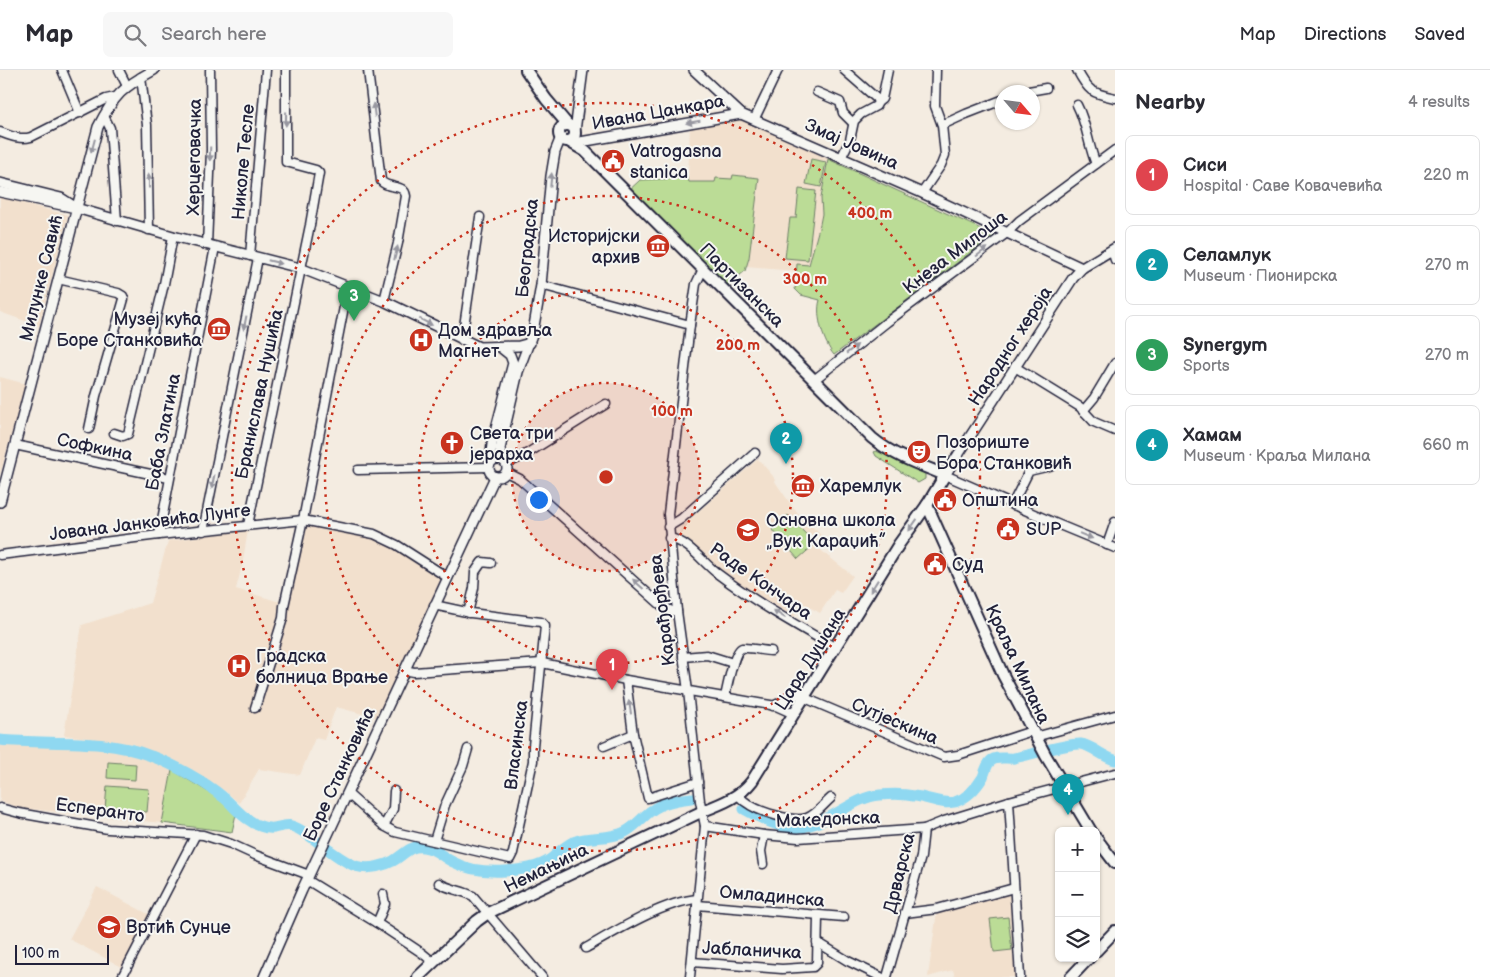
<!DOCTYPE html>
<meta charset="utf-8">
<style>
:root{--surface:#fff;--page:#f7f7f7;--text:#2b2b33;--muted:#7c7c81;--line:#e1e1e2;--accent:#d93025}
body{margin:0;font-family:"Balsamiq Sans",sans-serif;background:var(--page);color:var(--text)}
.controls{position:absolute;right:15px;bottom:15px;display:grid;overflow:hidden;border-radius:8px;box-shadow:0 1px 4px #0004}
.controls button{width:45px;height:45px;display:grid;place-items:center;padding:0;border:0;border-bottom:1px solid var(--line);background:var(--surface);color:var(--text);font:25px sans-serif}
.compass{position:absolute;left:995px;top:15px;width:45px;height:45px;border-radius:50%;background:var(--surface);box-shadow:0 1px 4px #0004;rotate:118deg}
.scale{position:absolute;left:15px;bottom:12px;width:94px;box-sizing:border-box;padding-left:5px;border:2px solid #22223b;border-top:0;font-size:14px;line-height:18px;white-space:nowrap;color:#22223b;-webkit-text-stroke:4px #f6f6f2;paint-order:stroke}
.you{position:absolute;left:538px;top:429px;width:18px;height:18px;margin:-12px;border:4px solid #fff;border-radius:50%;background:#1a73e8;box-shadow:0 0 0 8px #1a73e833}
.badge{display:grid;place-items:center;width:32px;height:32px;border-radius:50%;background:var(--accent);color:#fff;font-size:16px;font-weight:700}
.pin{position:absolute;translate:-50% -41px;filter:drop-shadow(0 1px 2px #0008)}
.pin::after{content:'';position:absolute;top:26px;width:18px;height:15px;background:inherit;clip-path:polygon(0 0,100% 0,50% 100%)}
.list{margin:0;padding:0;list-style:none}
h2{display:flex;justify-content:space-between;align-items:center;height:65px;margin:0;padding:0 20px;font-size:21px}
h2 small{font-size:16px;font-weight:400;color:var(--muted)}
.list li{display:grid;grid-template-columns:32px 1fr auto;gap:15px;align-items:center;box-sizing:border-box;height:80px;margin:0 10px 10px;padding:0 10px;border:1px solid var(--line);border-radius:8px}
.list b{display:block;font-size:19px;white-space:nowrap}
.list p{margin:0;font-size:16px;white-space:nowrap;color:var(--muted)}
.list em{font-size:16px;font-style:normal;color:var(--muted)}
.icon{flex:none;width:28px;height:28px;fill:none;stroke:currentColor;stroke-width:2;stroke-linecap:round;stroke-linejoin:round}
.map{position:relative;flex:none;width:1115px;height:907px;overflow:hidden}
header{display:flex;align-items:center;gap:30px;box-sizing:border-box;height:70px;padding:0 25px;background:var(--surface);border-bottom:1px solid var(--line)}
header strong{font-size:24px}
nav{display:flex;gap:28px;margin-inline-start:auto;font-size:18px}
.search{width:350px;height:45px;background:var(--page);display:flex;align-items:center;gap:12px;box-sizing:border-box;padding:0 18px;border-radius:8px;color:var(--muted);font-size:19px}
main{display:flex}
aside{flex:1;background:var(--surface)}
.map>svg:first-child{display:block}
.built{fill:#f2e0cd}
.green{fill:#bbdc96;stroke:#6e7f68}
.lines{fill:none;stroke-linecap:round;stroke-linejoin:round}
.river{stroke:#8fd8f1;stroke-width:11}
.minor-casing{stroke:#22223b;stroke-width:11}
.tertiary-casing{stroke:#22223b;stroke-width:12}
.secondary-casing{stroke:#22223b;stroke-width:14}
.minor{stroke:#f6f6f2;stroke-width:8}
.tertiary{stroke:#f6f6f2;stroke-width:9}
.secondary{stroke:#f6f6f2;stroke-width:10}
.oneway{fill:#9797a0}
.ring{fill:none;stroke:#c8321e;stroke-width:2.5;stroke-dasharray:2.5 5}
.labels{text-anchor:middle;stroke-width:4;stroke-linejoin:round;paint-order:stroke}
.street-label{font-size:18px;fill:#22223b;stroke:#f6f6f2}
.poi-label{font-size:18px;fill:#22223b;stroke:#f6f6f2;text-anchor:start}
.centre{fill:#c8321e;stroke:#f6f6f2;stroke-width:2.5}
.ring-label{font-size:15px;text-anchor:middle;font-weight:bold;fill:#c8321e;stroke:#f6f6f2;stroke-width:4;stroke-linejoin:round;paint-order:stroke}
</style>
<header>
<strong>Map</strong>
<div class="search"><svg class="icon" aria-label="search" viewBox="0 0 24 24"><circle cx="10" cy="10" r="6"/><path d="M15 15l6 6"/></svg>Search here</div>
<nav><a>Map</a><a>Directions</a><a>Saved</a></nav>
</header>
<main>
<div class="map">
<svg width="1115" height="907" viewBox="0 0 1115 907">
<rect width="100%" height="100%" fill="#f4ece1"/>
<filter id="ink" filterUnits="userSpaceOnUse"><feTurbulence type="fractalNoise" baseFrequency=".02" numOctaves="2"/><feDisplacementMap in="SourceGraphic" scale="10" xChannelSelector="R" yChannelSelector="G"/><feConvolveMatrix kernelMatrix="1 2 1 2 8 2 1 2 1" color-interpolation-filters="sRGB"/></filter>
<g filter="url(#ink)">
<g class="built">
<path d="M 740,49 L 757,53 L 828,89 L 821,128 L 822,144 L 820,154 L 809,195 L 797,194 L 796,201 L 746,197 L 749,188 L 758,108 L 733,105 L 733,109 L 716,112 L 688,112 L 690,55 Z"/>
<path d="M 0,127 L 68,145 L 39,256 L 0,242 Z"/>
<path d="M 0,307 L 26,314 L 0,404 Z"/>
<path d="M 758,389 L 773,406 L 776,413 L 794,439 L 826,470 L 818,478 L 853,506 L 841,523 L 835,520 L 820,543 L 802,533 L 794,547 L 725,506 L 679,464 L 681,457 Z"/>
<path d="M 305,454 L 372,467 L 407,484 L 441,509 L 378,648 L 336,637 L 324,670 L 315,668 L 300,705 L 259,699 L 239,733 L 226,722 L 182,696 L 132,674 L 64,665 L 82,555 L 150,533 L 168,471 L 248,460 L 242,496 L 236,519 L 287,534 Z"/>
<path d="M 0,675 L 23,676 L 77,676 L 125,682 L 150,689 L 172,700 L 162,753 L 20,738 L 0,731 Z"/>
<path d="M 97,817 L 150,845 L 122,897 L 69,869 Z"/>
<path d="M 1009,822 L 1015,907 L 955,907 L 953,900 L 928,907 L 937,841 Z"/>
</g>
<g class="green">
<path d="M 811,89 L 826,92 L 821,117 L 806,114 Z"/>
<path d="M 828,89 L 994,165 L 834,285 C 824,273 815,246 820,230 L 801,225 L 795,219 L 797,194 L 809,195 L 820,154 L 822,144 L 821,128 Z"/>
<path d="M 733,105 L 759,108 L 749,188 L 745,201 L 723,219 L 626,123 L 640,110 L 688,108 L 689,112 L 715,112 L 716,108 L 732,109 Z"/>
<path d="M 799,119 L 816,121 L 808,190 L 785,188 L 790,148 L 796,148 Z"/>
<path d="M 876,381 L 922,401 L 925,402 L 925,409 L 918,413 L 915,411 L 876,386 L 874,382 Z"/>
<path d="M 788,445 L 815,474 L 798,489 L 772,459 Z"/>
<path d="M 108,692 L 136,694 L 135,710 L 107,708 Z"/>
<path d="M 172,700 L 220,729 L 236,744 L 232,762 L 162,753 Z"/>
<path d="M 107,716 L 149,719 L 147,742 L 105,739 Z"/>
<path d="M 1008,847 L 1012,880 L 994,882 L 990,849 Z"/>
</g>
<g class="lines">
<g class="river">
<path d="M 0,670 C 50,675 103,667 151,686 C 173,694 205,712 223,727 C 232,734 239,744 249,750 C 255,755 266,759 274,758 C 287,755 289,753 302,761 C 316,769 346,796 360,797 C 370,799 384,796 393,791 C 404,785 410,775 423,777 C 436,778 442,787 453,792 C 468,800 488,802 505,801 C 521,800 539,798 552,788 C 559,782 565,776 573,772 C 590,765 609,770 625,762 C 633,758 639,751 646,745 C 659,733 674,730 691,728"/>
<path d="M 744,739 C 785,762 800,765 842,740 C 854,733 866,726 880,725 C 891,724 904,724 914,726 C 928,727 942,735 955,732 C 967,728 977,717 983,707 C 985,702 986,697 989,693 C 994,685 1006,689 1014,688 C 1030,685 1067,673 1081,674 C 1091,675 1103,687 1115,690"/>
</g>
<g class="minor-casing">
<g id="minor">
<path d="M 62,0 L 80,43"/>
<path d="M 119,0 L 127,16"/>
<path d="M 368,0 L 381,111 C 389,120 404,113 406,126 L 398,173 L 384,231"/>
<path d="M 1077,0 C 1088,21 1091,23 1115,28"/>
<path d="M 141,7 L 147,55 L 149,160"/>
<path d="M 817,22 L 840,32 L 843,43 L 853,53"/>
<path d="M 1023,22 L 1046,18"/>
<path d="M 878,32 L 882,29 L 888,0"/>
<path d="M 1077,35 C 1087,54 1088,75 1096,94"/>
<path d="M 104,46 L 110,58 L 117,151"/>
<path d="M 755,48 L 778,0"/>
<path d="M 942,55 L 966,44 L 1002,30"/>
<path d="M 0,62 C 11,66 20,70 31,67 L 106,29 L 115,27"/>
<path d="M 841,88 L 850,70 L 854,51 L 861,44 L 876,36 L 878,32 L 876,28 L 844,0"/>
<path d="M 922,123 L 941,95 L 945,85 L 942,55 L 935,36 L 936,0"/>
<path d="M 207,175 L 211,80 L 210,0"/>
<path d="M 1112,180 L 1115,190"/>
<path d="M 250,186 L 266,0"/>
<path d="M 58,209 L 118,223 L 123,226 L 124,229 L 96,326 L 89,359"/>
<path d="M 541,215 L 690,255"/>
<path d="M 462,270 L 480,147"/>
<path d="M 1015,297 L 1080,337 L 1094,352 L 1115,361"/>
<path d="M 814,310 L 887,252 L 1008,162 L 1019,151 L 1115,80"/>
<path d="M 1083,341 L 1094,328 L 1115,293"/>
<path d="M 114,363 L 123,366 L 128,364 L 164,214 L 173,166"/>
<path d="M 15,375 L 169,408"/>
<path d="M 506,394 L 523,386 L 606,334"/>
<path d="M 358,400 L 489,397"/>
<path d="M 506,402 L 520,409 L 662,536 L 672,541 L 677,541"/>
<path d="M 945,405 L 1057,454 L 1115,478"/>
<path d="M 1012,435 L 1029,401 L 1050,396"/>
<path d="M 248,455 L 310,155 L 319,103 L 316,100 L 286,92 L 286,0"/>
<path d="M 668,457 L 681,449 L 755,383"/>
<path d="M 203,461 L 258,188"/>
<path d="M 159,465 L 215,177"/>
<path d="M 669,468 C 690,472 702,492 718,504 C 755,532 796,555 836,578"/>
<path d="M 1107,475 L 1115,452"/>
<path d="M 0,485 L 159,465 L 303,450 L 374,464 L 397,475 L 447,507"/>
<path d="M 468,543 L 474,518 L 475,502 L 482,492 L 491,493"/>
<path d="M 683,587 L 707,585 L 733,593"/>
<path d="M 404,600 L 414,602 L 542,593 L 626,610 L 776,636 L 794,644"/>
<path d="M 626,610 L 633,664 L 648,728 L 698,712"/>
<path d="M 725,627 C 727,618 734,580 742,578 C 749,577 763,581 771,581"/>
<path d="M 805,628 L 944,687 L 958,685 L 1032,661"/>
<path d="M 773,636 L 809,619"/>
<path d="M 255,638 L 283,548 L 284,536 L 303,450 L 348,216"/>
<path d="M 1035,667 L 1115,645"/>
<path d="M 604,676 L 633,664"/>
<path d="M 348,724 L 384,756 L 395,762 L 510,789 L 513,783 L 533,691 L 533,676 L 545,556 L 541,552 L 471,543 L 434,535"/>
<path d="M 738,725 C 741,728 743,731 747,733 C 757,741 794,753 807,748 C 817,744 823,735 831,728"/>
<path d="M 1009,731 L 1020,907"/>
<path d="M 0,738 L 19,743 L 108,759 L 203,765 L 231,774 L 255,785 L 309,805"/>
<path d="M 384,756 L 393,739 L 394,721"/>
<path d="M 705,756 L 764,765 L 798,768 L 924,759"/>
<path d="M 434,771 L 445,735 L 463,696 L 468,679"/>
<path d="M 763,794 L 761,781 L 764,765"/>
<path d="M 307,810 L 377,853 L 422,883 L 433,892"/>
<path d="M 439,813 C 450,820 462,820 473,826 L 542,907"/>
<path d="M 697,835 L 844,847"/>
<path d="M 905,843 L 937,839 L 1014,818"/>
<path d="M 377,853 L 385,834 L 383,824"/>
<path d="M 817,872 L 848,891 L 881,907"/>
<path d="M 586,878 C 616,861 663,832 697,829"/>
<path d="M 692,892 L 782,899 L 813,897 L 817,893 L 818,846"/>
<path d="M 122,907 L 196,764"/>
<path d="M 690,907 L 705,756 L 700,731 L 688,621 L 677,541 L 668,444 L 690,255 L 696,214 L 703,199"/>
<path d="M 887,907 L 921,787 L 924,759 L 944,751 L 1009,731 L 1115,703"/>
</g>
</g>
<g class="tertiary-casing">
<g id="tertiary">
<path d="M 694,0 L 741,44 L 922,123 L 1082,198"/>
<path d="M 575,61 L 583,0"/>
<path d="M 580,72 L 741,44"/>
<path d="M 0,113 L 61,128 L 72,135"/>
<path d="M 0,122 L 76,138 L 173,166 L 300,198 L 384,231 L 479,277 L 519,276 L 530,273"/>
<circle cx="498" cy="398" r="9"/>
<path d="M 503,390 L 500,379 L 518,302 L 533,262 L 541,215 L 551,106 L 555,82 L 561,67"/>
<path d="M 490,393 L 492,374 L 513,293 L 510,285 L 500,277"/>
<path d="M 945,405 L 1073,208 L 1082,198 L 1115,178"/>
<path d="M 0,432 L 98,57 C 114,25 123,17 154,0"/>
<path d="M 264,907 L 302,820 L 495,407"/>
</g>
</g>
<g class="secondary-casing">
<g id="secondary">
<path d="M 526,0 L 546,29 L 568,55"/>
<circle cx="567" cy="63" r="8"/>
<path d="M 927,435 L 1003,605 L 1046,686 L 1091,761"/>
<path d="M 1096,768 L 1115,793"/>
<path d="M 1096,881 L 1115,861"/>
<path d="M 418,907 L 477,851 L 488,843 L 703,741 C 721,734 740,727 752,711 L 899,474 L 927,435 L 945,405 C 920,395 892,385 872,368 L 585,81 L 568,71"/>
<path d="M 1071,907 L 1089,888"/>
</g>
</g>
<use href="#minor" class="minor"/>
<use href="#tertiary" class="tertiary"/>
<use href="#secondary" class="secondary"/>
</g>
<defs><path id="oneway-solid" d="M-6-.8H1V-3.2L6.5 0L1 3.2V.8H-6Z" transform="scale(1.25)"/></defs>
<g class="oneway">
<use href="#oneway-solid" transform="translate(374 40) rotate(-97)"/>
<use href="#oneway-solid" transform="translate(286 49) rotate(91)"/>
<use href="#oneway-solid" transform="translate(693 52) rotate(170)"/>
<use href="#oneway-solid" transform="translate(93 76) rotate(105)"/>
<use href="#oneway-solid" transform="translate(210 84) rotate(92)"/>
<use href="#oneway-solid" transform="translate(551 110) rotate(-84)"/>
<use href="#oneway-solid" transform="translate(149 111) rotate(-90)"/>
<use href="#oneway-solid" transform="translate(982 182) rotate(-37)"/>
<use href="#oneway-solid" transform="translate(396 183) rotate(-76)"/>
<use href="#oneway-solid" transform="translate(275 192) rotate(14)"/>
<use href="#oneway-solid" transform="translate(426 252) rotate(27)"/>
<use href="#oneway-solid" transform="translate(245 253) rotate(101)"/>
<use href="#oneway-solid" transform="translate(852 279) rotate(-38)"/>
<use href="#oneway-solid" transform="translate(213 412) rotate(101)"/>
<use href="#oneway-solid" transform="translate(913 455) rotate(125)"/>
<use href="#oneway-solid" transform="translate(1086 466) rotate(22)"/>
<use href="#oneway-solid" transform="translate(638 514) rotate(-138)"/>
<use href="#oneway-solid" transform="translate(874 516) rotate(122)"/>
<use href="#oneway-solid" transform="translate(779 544) rotate(-148)"/>
<use href="#oneway-solid" transform="translate(630 637) rotate(-98)"/>
</g>
</g>
<circle cx="606" cy="407" r="94" fill="#c8321e" fill-opacity=".12"/>
<g class="ring">
<circle cx="606" cy="407" r="94"/>
<circle cx="606" cy="407" r="187"/>
<circle cx="606" cy="407" r="281"/>
<circle cx="606" cy="407" r="374"/>
</g>
<defs>
<g id="civic-disc" transform="scale(1.25)"><circle r="9.5" fill="#c8321e" stroke="#f6f6f2"/><path d="M-.6-6.5H3V-4.5H.6V-3L4-1V1h2V6H-6V1h2V-1L-.6-3ZM-1.2 2.5V6h2.4V2.5Z" fill="#fff"/></g>
<g id="museum-disc" transform="scale(1.25)"><circle r="9.5" fill="#c8321e" stroke="#f6f6f2"/><path d="M0-6L6-3V-2H-6V-3ZM-5-1h2V3h-2ZM-1-1h2V3h-2ZM3-1h2V3H3ZM-6 4H6V6H-6Z" fill="#fff"/></g>
<g id="hospital-disc" transform="scale(1.25)"><circle r="9.5" fill="#c8321e" stroke="#f6f6f2"/><path d="M-5-5h3v3.5h4V-5h3V5h-3V1.5h-4V5h-3Z" fill="#fff"/></g>
<g id="church-disc" transform="scale(1.25)"><circle r="9.5" fill="#c8321e" stroke="#f6f6f2"/><path d="M-1.2-6h2.4v3.5h3.3v2.4h-3.3V6h-2.4V-.1h-3.3v-2.4h3.3Z" fill="#fff"/></g>
<g id="theatre-disc" transform="scale(1.25)"><circle r="9.5" fill="#c8321e" stroke="#f6f6f2"/><path d="M-5-5.5Q0-4 5-5.5V0Q5 5 0 6Q-5 5-5 0ZM-3.3-2.5H-1v1.5H-3.3ZM1-2.5H3.3v1.5H1ZM-2.8 1Q0 5.5 2.8 1Z" fill="#fff"/></g>
<g id="school-disc" transform="scale(1.25)"><circle r="9.5" fill="#c8321e" stroke="#f6f6f2"/><path d="M0-5L7-2L0 1L-7-2ZM-4 1L0 2.5L4 1V4Q0 6-4 4Z" fill="#fff"/></g>
</defs>
<g fill-rule="evenodd">
<use href="#civic-disc" x="613" y="91"/>
<use href="#museum-disc" x="658" y="176"/>
<use href="#museum-disc" x="219" y="259"/>
<use href="#hospital-disc" x="421" y="270"/>
<use href="#church-disc" x="452" y="373"/>
<use href="#theatre-disc" x="919" y="382"/>
<use href="#museum-disc" x="803" y="416"/>
<use href="#civic-disc" x="945" y="430"/>
<use href="#civic-disc" x="1008" y="459"/>
<use href="#school-disc" x="748" y="460"/>
<use href="#civic-disc" x="935" y="494"/>
<use href="#hospital-disc" x="239" y="596"/>
<use href="#school-disc" x="109" y="857"/>
</g>
<g class="labels">
<g class="street-label">
<text transform="translate(658 42) rotate(-10)" y="6">Ивана Цанкара</text>
<text transform="translate(852 74) rotate(24)" y="6">Змај Јовина</text>
<text transform="translate(194 87) rotate(-89)" y="6">Херцеговачка</text>
<text transform="translate(243 92) rotate(-85)" y="6">Николе Тесле</text>
<text transform="translate(527 178) rotate(-84)" y="6">Београдска</text>
<text transform="translate(955 182) rotate(-37)" y="6">Кнеза Милоша</text>
<text transform="translate(41 208) rotate(-76)" y="6">Милунке Савић</text>
<text transform="translate(742 215) rotate(45)" y="6">Партизанска</text>
<text transform="translate(1010 276) rotate(-57)" y="6">Народног хероја</text>
<text transform="translate(259 324) rotate(-78)" y="6">Бранислава Нушића</text>
<text transform="translate(163 362) rotate(-79)" y="6">Баба Златина</text>
<text transform="translate(95 377) rotate(12)" y="6">Софкина</text>
<text transform="translate(150 452) rotate(-7)" y="6">Јована Јанковића Лунге</text>
<text transform="translate(761 511) rotate(35)" y="6">Раде Кончара</text>
<text transform="translate(662 540) rotate(-97)" y="6">Карађорђева</text>
<text transform="translate(810 589) rotate(-58)" y="6">Цара Душана</text>
<text transform="translate(1018 594) rotate(65)" y="6">Краља Милана</text>
<text transform="translate(895 651) rotate(23)" y="6">Сутјескина</text>
<text transform="translate(516 675) rotate(-83)" y="6">Власинска</text>
<text transform="translate(339 704) rotate(-65)" y="6">Боре Станковића</text>
<text transform="translate(100 740) rotate(8)" y="6">Есперанто</text>
<text transform="translate(828 749) rotate(-2)" y="6">Македонска</text>
<text transform="translate(546 798) rotate(-26)" y="6">Немањина</text>
<text transform="translate(899 803) rotate(-76)" y="6">Дрварска</text>
<text transform="translate(772 826) rotate(5)" y="6">Омладинска</text>
<text transform="translate(752 880) rotate(3)" y="6">Јабланичка</text>
</g>
<g class="poi-label">
<text x="630" y="87">Vatrogasna<tspan x="630" dy="21">stanica</tspan></text>
<text x="640" y="172" text-anchor="end">Историјски<tspan x="640" dy="21">архив</tspan></text>
<text x="202" y="255" text-anchor="end">Музеј кућа<tspan x="202" dy="21">Боре Станковића</tspan></text>
<text x="438" y="266">Дом здравља<tspan x="438" dy="21">Магнет</tspan></text>
<text x="470" y="369">Света три<tspan x="470" dy="21">јерарха</tspan></text>
<text x="936" y="378">Позориште<tspan x="936" dy="21">Бора Станковић</tspan></text>
<text x="820" y="422">Харемлук</text>
<text x="962" y="436">Општина</text>
<text x="766" y="456">Основна школа<tspan x="766" dy="21">„Вук Караџић”</tspan></text>
<text x="1026" y="465">SUP</text>
<text x="952" y="500">Суд</text>
<text x="256" y="592">Градска<tspan x="256" dy="21">болница Врање</tspan></text>
<text x="126" y="863">Вртић Сунце</text>
</g>
</g>
<circle cx="606" cy="407" r="8" class="centre"/>
<g class="ring-label">
<text x="870" y="148">400 m</text>
<text x="805" y="214">300 m</text>
<text x="738" y="280">200 m</text>
<text x="672" y="346">100 m</text>
</g>
</svg>
<div class="controls">
<button>+</button>
<button>−</button>
<button><svg class="icon" aria-label="layers" viewBox="0 0 24 24"><path d="M12 4l9 5-9 5-9-5zM3 14l9 5 9-5"/></svg></button>
</div>
<svg class="compass" viewBox="-18 -18 36 36"><path d="M0-13l5 13h-10z" fill="#e53935"/><path d="M0 13l5-13h-10z" fill="#7c7c81"/></svg>
<div class="scale">100 m</div>
<div class="you"></div>
<div class="pin badge" style="left:612px;top:620px;background:#e0444e">1</div>
<div class="pin badge" style="left:786px;top:394px;background:#0f9aa8">2</div>
<div class="pin badge" style="left:354px;top:251px;background:#2e9e5b">3</div>
<div class="pin badge" style="left:1068px;top:745px;background:#0f9aa8">4</div>
</div>
<aside>
<h2>Nearby<small>4 results</small></h2>
<ul class="list">
<li><span class="badge" style="background:#e0444e">1</span><div><b>Сиси</b><p>Hospital · Саве Ковачевића</p></div><em>220 m</em></li>
<li><span class="badge" style="background:#0f9aa8">2</span><div><b>Селамлук</b><p>Museum · Пионирска</p></div><em>270 m</em></li>
<li><span class="badge" style="background:#2e9e5b">3</span><div><b>Synergym</b><p>Sports</p></div><em>270 m</em></li>
<li><span class="badge" style="background:#0f9aa8">4</span><div><b>Хамам</b><p>Museum · Краља Милана</p></div><em>660 m</em></li>
</ul>
</aside>
</main>
